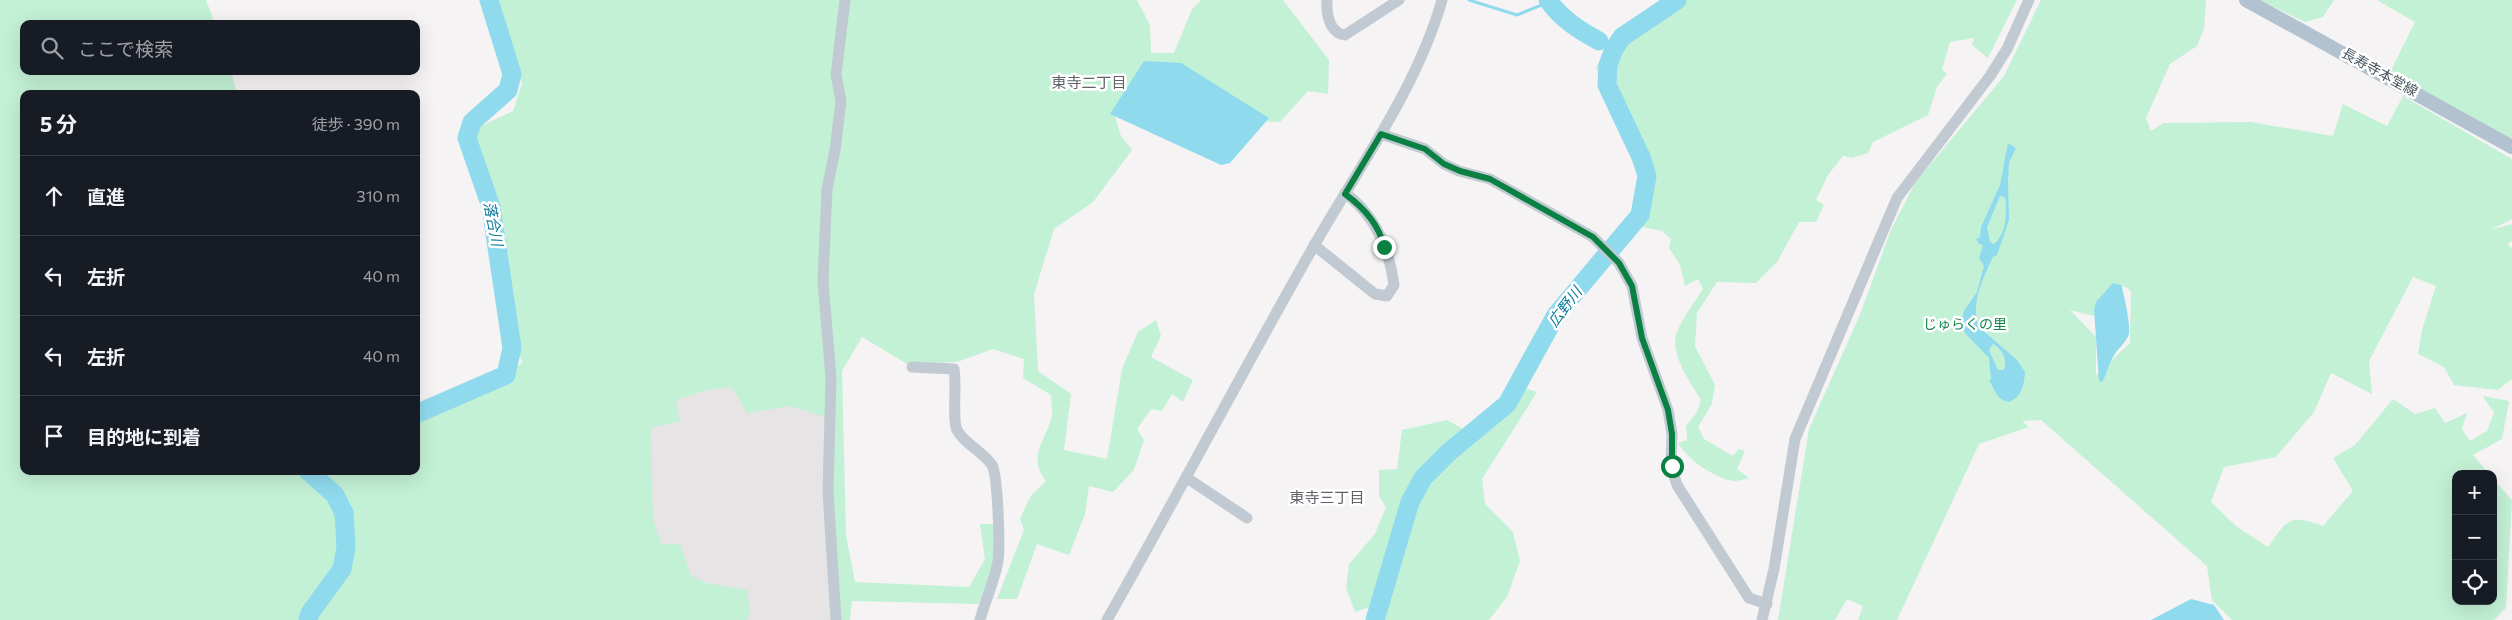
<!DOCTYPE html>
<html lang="ja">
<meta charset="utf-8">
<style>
:root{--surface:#171b24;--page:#20242c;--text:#f1f3f6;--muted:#9ea1a6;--line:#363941}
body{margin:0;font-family:Commissioner,"Noto Sans JP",sans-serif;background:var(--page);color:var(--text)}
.controls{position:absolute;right:15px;bottom:15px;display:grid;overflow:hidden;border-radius:10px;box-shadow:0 5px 20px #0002}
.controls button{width:45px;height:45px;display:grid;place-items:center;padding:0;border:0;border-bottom:1px solid var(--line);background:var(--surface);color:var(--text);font:25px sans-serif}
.stop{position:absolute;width:15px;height:15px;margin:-11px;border:4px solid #0b8043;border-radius:50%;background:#fff}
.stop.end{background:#0b8043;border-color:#fff;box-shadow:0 1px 5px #0008}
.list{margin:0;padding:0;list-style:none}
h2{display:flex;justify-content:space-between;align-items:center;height:65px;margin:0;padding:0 20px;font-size:21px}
h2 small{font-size:16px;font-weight:400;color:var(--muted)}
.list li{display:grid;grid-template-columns:32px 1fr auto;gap:15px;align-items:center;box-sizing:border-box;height:80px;padding:0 20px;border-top:1px solid var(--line)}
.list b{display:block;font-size:19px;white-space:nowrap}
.list em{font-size:16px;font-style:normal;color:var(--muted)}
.icon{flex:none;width:28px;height:28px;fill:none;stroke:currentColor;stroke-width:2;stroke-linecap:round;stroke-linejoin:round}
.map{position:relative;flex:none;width:2512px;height:620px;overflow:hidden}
.search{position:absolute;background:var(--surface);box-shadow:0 5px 20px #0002;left:20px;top:20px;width:400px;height:55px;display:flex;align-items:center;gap:12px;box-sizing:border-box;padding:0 18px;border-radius:10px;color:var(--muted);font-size:19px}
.panel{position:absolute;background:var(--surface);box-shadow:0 5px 20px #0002;left:20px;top:90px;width:400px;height:385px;border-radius:10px}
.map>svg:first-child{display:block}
.education{fill:#e6e4e5}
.green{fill:#c3f1d5;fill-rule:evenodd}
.water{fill:#90daee;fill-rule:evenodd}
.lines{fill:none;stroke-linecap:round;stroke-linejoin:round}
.stream{stroke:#90daee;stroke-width:3}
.river{stroke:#90daee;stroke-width:19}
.minor{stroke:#c1cad2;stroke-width:11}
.major{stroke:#b3c2d1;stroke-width:14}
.route{stroke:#0b8043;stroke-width:6}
.labels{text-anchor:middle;stroke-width:5;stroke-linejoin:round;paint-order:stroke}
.street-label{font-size:14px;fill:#4a5661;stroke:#fff}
.park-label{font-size:14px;fill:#17864f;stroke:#fff}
.neighbourhood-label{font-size:15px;fill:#5f6368;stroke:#fff}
.water-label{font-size:15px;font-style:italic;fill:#0c7c9b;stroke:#fff}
</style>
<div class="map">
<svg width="2512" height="620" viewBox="0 0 2512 620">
<rect width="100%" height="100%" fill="#f5f3f3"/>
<path class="education" d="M 734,382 L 825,413 L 833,620 L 743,620 L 745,593 L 686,577 L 657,548 L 648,523 L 643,425 L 671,396 Z"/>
<g class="green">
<path d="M 0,0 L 206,0 L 215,24 L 24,24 L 24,71 L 231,71 L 237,94 L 24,94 L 24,471 L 416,471 L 416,415 L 488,389 L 523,362 L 502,328 L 492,249 L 464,143 L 479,127 L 513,111 L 522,84 L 499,0 L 1137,0 L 1150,25 L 1151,53 L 1174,53 L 1192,9 L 1201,0 L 1283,0 L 1329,60 L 1328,94 L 1308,91 L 1280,122 L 1115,116 L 1121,136 L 1132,150 L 1093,202 L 1054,229 L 1034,294 L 1038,371 L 1071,394 L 1064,450 L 1107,459 L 1122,369 L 1138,332 L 1156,320 L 1161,336 L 1151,357 L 1193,380 L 1183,402 L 1172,394 L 1162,411 L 1151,409 L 1137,429 L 1144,440 L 1134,470 L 1113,492 L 1089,486 L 1085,514 L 1069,555 L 1037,544 L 1017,599 L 997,599 L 1024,530 L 1020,519 L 1030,497 L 1046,481 C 1026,455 1047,440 1052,415 C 1053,409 1051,401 1051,395 L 1023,378 L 1024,359 L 993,349 L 957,362 L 907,364 L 862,337 L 842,371 L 846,535 L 855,582 L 969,587 L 985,559 L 980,524 L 995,524 L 1001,561 L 978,604 L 852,601 L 850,620 L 839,620 L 829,418 L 790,406 L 747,413 L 732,387 L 707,390 L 676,400 L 680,422 L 651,427 L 653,519 L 661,544 L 680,544 L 691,576 L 707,583 L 747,590 L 750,613 L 747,620 L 0,620 Z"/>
<path d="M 1663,0 L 2017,0 L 1988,58 L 1972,45 L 1974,38 L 1950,42 L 1942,69 L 1947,74 L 1937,87 L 1928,115 L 1873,142 L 1868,153 L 1852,158 L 1843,156 L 1828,175 L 1816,200 L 1824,205 L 1816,222 L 1799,222 L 1777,262 L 1756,283 L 1717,282 L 1697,313 L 1695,346 L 1715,385 L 1712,404 L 1698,427 L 1704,439 L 1733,456 L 1739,449 L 1745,451 L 1737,469 L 1749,478 C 1744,479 1738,481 1733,481 C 1713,477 1688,460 1678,443 L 1687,440 L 1686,426 L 1696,414 L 1701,400 C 1691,383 1669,354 1677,332 C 1683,317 1694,303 1703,289 L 1698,279 L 1685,286 L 1680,265 L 1669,248 L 1671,239 L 1662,231 L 1639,226 L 1648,201 L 1649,166 L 1636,127 L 1623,111 L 1603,94 L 1596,67 L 1615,33 Z"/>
<path d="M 2041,0 L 2206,0 L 2204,29 L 2197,46 L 2170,64 L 2146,118 L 2151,131 L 2164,123 L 2250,122 L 2333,136 L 2343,104 L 2387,126 L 2403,96 L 2512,159 L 2512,219 L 2490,230 L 2512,224 L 2512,240 L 2508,245 L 2512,248 L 2512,379 L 2498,390 L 2454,385 L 2444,367 L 2418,354 L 2422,330 L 2436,286 L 2413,277 L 2369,361 L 2372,394 L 2331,373 L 2314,412 L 2276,457 L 2224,467 L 2211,502 L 2237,527 L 2268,547 C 2288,520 2288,513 2323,526 L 2353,491 L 2333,458 L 2355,445 L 2393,399 L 2415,414 L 2435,408 L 2445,423 L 2467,413 L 2462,429 L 2470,441 L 2487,431 L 2494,413 L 2483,396 L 2509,401 L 2502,439 L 2473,455 L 2489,474 L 2456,474 L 2456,601 L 2493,601 L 2493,479 L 2512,500 L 2506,608 L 2494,620 L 2232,620 L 2212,600 L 2207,566 L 2041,420 L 2022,421 L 2029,427 L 1979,444 L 1897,620 L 1858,620 L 1863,606 L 1847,599 L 1835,620 L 1778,620 L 1809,429 L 1859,317 L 1891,230 L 1915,183 L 2004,76 ZM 2124,286 L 2131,291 L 2130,343 L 2096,375 L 2096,337 L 2070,310 L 2094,316 Z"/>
<path d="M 2260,0 L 2334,0 L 2323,17 L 2305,22 Z"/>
<path d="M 2377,0 L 2512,0 L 2512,141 L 2390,72 L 2415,22 Z"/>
<path d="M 1513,384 L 1537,392 L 1482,479 L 1485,504 L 1513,532 L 1520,561 L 1507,597 L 1489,620 L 1371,620 L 1376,605 L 1355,612 L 1346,588 L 1349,564 L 1375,534 L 1386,507 L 1379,496 L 1379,470 L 1397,469 L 1402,430 L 1447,420 L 1463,429 L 1498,407 Z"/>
</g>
<g class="water">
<path d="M 1144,61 L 1181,63 L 1269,118 L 1230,163 L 1221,165 L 1110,114 Z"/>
<path d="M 2008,143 L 2016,148 L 2009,163 L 2008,182 L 2009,220 L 1997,255 L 1993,257 C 1983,278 1970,303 1979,327 L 2017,360 L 2025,372 C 2024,385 2022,397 2009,402 C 1995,399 1996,390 1989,381 L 1991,379 L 1989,358 L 1965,333 L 1961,322 L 1964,311 L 1977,292 L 1984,266 L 1979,258 L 1983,245 L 1979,244 L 1976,239 L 1980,237 L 1981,227 L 2000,185 ZM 2000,196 L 2005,197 C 2007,213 2007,233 1994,244 L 1990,242 L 1987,227 ZM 1993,344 C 2002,348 2008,361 2004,370 L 1998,370 L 1989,350 Z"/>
<path d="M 2113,283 L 2121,285 C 2124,293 2131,327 2129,334 C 2126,343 2117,349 2113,357 C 2108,365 2107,374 2102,382 L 2099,381 L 2094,310 L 2096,302 Z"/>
<path d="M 2191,599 L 2214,605 L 2224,620 L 2151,620 Z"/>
</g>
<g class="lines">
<g class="stream">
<path d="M 1469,0 L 1517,15 L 1549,2"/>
<path d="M 1609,46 L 1614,49"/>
</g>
<g class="river">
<path d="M 1548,0 C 1561,19 1579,30 1599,41"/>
<path d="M 416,414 L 506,375 L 512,348 L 491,207 L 467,138 L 472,122 L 508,90 L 512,74 L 489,0"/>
<path d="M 308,471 L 335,495 L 344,513 L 346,547 L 342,569 L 310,613 L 308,620"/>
<path d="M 1375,620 L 1410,502 L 1423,478 L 1449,452 L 1507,404 L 1556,315 L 1640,215 L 1647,176 L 1641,157 L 1607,85 L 1608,65 L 1614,49 L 1622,37 L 1677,0"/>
</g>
<g class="minor">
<path d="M 1327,0 C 1326,13 1329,33 1345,35 L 1399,0"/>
<path d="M 1381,134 L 1425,149 L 1444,164 L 1459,171 L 1490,179 L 1593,237 L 1619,263 L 1632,286 L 1642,338 L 1668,410 L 1672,434 L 1671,466 L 1677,485 L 1749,598 L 1767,604"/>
<path d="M 1314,245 L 1375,294 L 1387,296 L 1394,285 C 1389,248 1375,215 1345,193"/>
<path d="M 912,367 L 954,369 C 957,383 952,421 957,430 C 964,444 983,451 992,465 C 998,476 1000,546 998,561 C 995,580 985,601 980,620"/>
<path d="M 1187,478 L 1247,518"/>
<path d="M 836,620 L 828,491 L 831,377 L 823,282 L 827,189 L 835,150 L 841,101 L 836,75 L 845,0"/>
<path d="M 1107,620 C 1178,495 1244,368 1315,244 C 1360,165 1417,88 1442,0"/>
<path d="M 1762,620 L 1774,569 L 1795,439 L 1897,198 L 1990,76 L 2007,49 L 2029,0"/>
</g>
<path class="major" d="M 2246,0 L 2512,147"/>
</g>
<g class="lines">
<path class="route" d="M 1384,247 C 1379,224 1363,207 1345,194 L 1381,134 L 1425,149 L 1444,164 L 1460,171 L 1490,179 L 1593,237 L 1619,263 L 1632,286 L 1642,338 L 1668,410 L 1672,434 L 1672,466"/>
</g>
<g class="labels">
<g class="street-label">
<text transform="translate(2380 72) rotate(29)" y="5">長寿寺本堂線</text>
</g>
<g class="park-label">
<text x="1965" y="329">じゅらくの里</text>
</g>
<g class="neighbourhood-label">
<text x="1089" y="88">東寺二丁目</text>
<text x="1327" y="503">東寺三丁目</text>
</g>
<g class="water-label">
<text transform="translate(493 224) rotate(79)" y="5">落合川</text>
<text transform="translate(1565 307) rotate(-53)" y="5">広野川</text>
</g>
</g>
</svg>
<div class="controls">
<button>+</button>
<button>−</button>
<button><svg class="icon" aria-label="locate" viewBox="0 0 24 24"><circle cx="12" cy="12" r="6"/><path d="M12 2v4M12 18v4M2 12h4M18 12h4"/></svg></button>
</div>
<div class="stop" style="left:1672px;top:466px"></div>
<div class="stop end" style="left:1384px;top:247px"></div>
<div class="search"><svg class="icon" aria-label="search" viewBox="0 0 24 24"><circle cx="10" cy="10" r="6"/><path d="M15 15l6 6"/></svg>ここで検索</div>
<section class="panel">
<h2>5 分<small>徒歩 · 390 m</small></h2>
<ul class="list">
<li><svg class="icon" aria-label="ahead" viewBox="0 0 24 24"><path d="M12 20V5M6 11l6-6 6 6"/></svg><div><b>直進</b></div><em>310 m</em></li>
<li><svg class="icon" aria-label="left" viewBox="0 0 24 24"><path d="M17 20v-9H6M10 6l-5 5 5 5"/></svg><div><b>左折</b></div><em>40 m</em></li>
<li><svg class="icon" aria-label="left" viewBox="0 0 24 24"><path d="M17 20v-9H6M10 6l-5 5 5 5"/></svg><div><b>左折</b></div><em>40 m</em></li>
<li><svg class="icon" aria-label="arrive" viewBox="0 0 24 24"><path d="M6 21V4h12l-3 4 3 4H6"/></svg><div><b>目的地に到着</b></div></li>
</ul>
</section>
</div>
